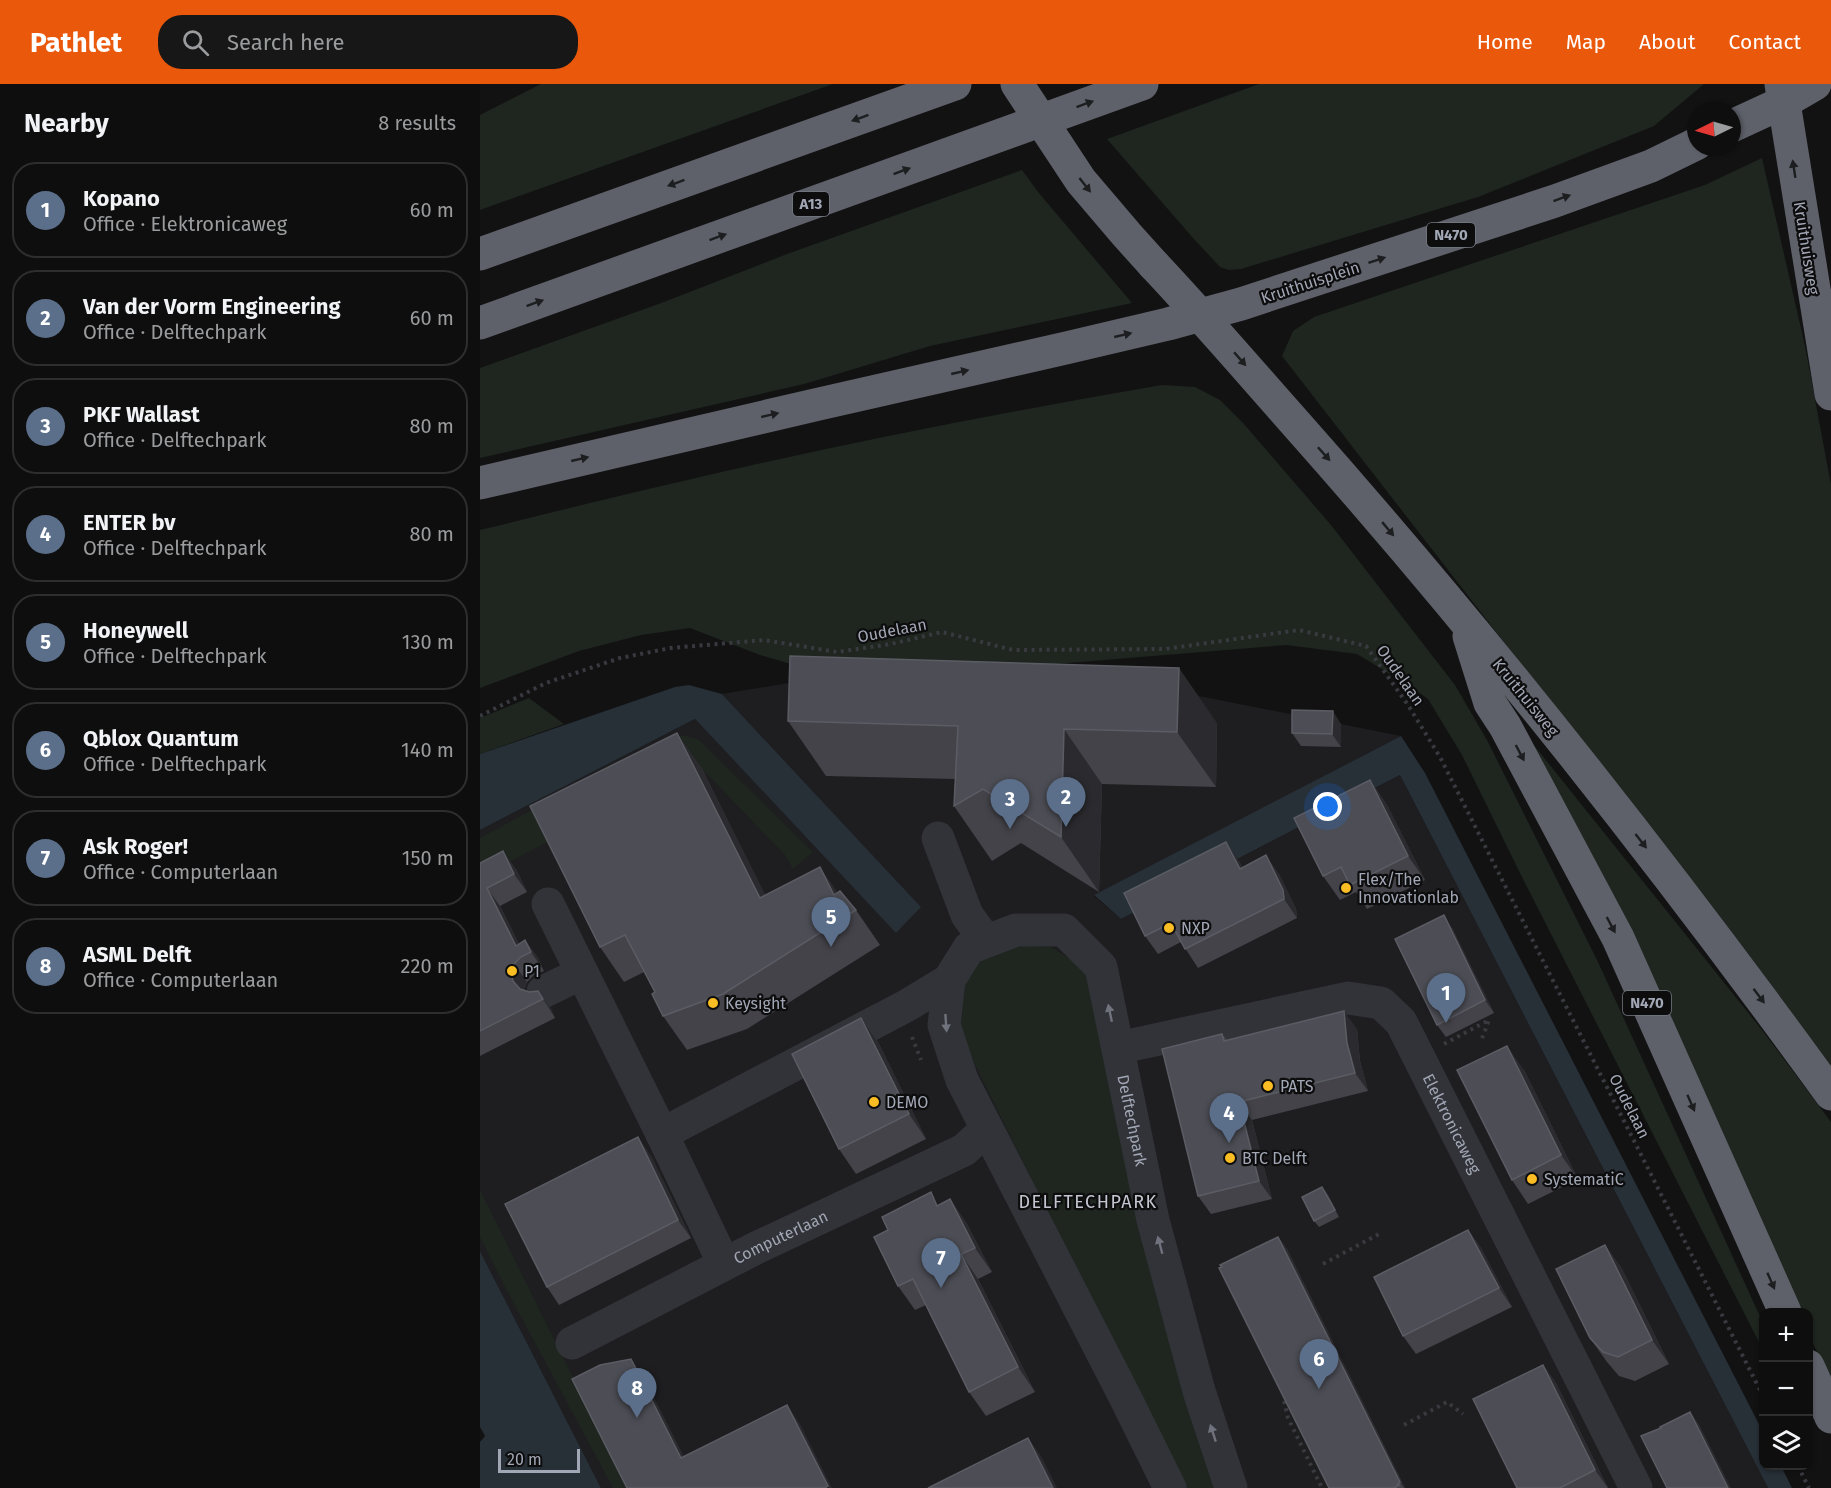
<!DOCTYPE html>
<meta charset="utf-8">
<style>
:root{--surface:#0e0e0e;--page:#171717;--text:#f1f3f6;--muted:#9b9c9e;--line:#2e2e2e;--accent:#ea580c}
body{margin:0;font-family:"Fira Sans",sans-serif;background:var(--page);color:var(--text)}
.controls{position:absolute;right:18px;bottom:18px;display:grid;overflow:hidden;border-radius:12px;box-shadow:0 2px 4px #0004}
.controls button{width:54px;height:54px;display:grid;place-items:center;padding:0;border:0;border-bottom:2px solid var(--line);background:var(--surface);color:var(--text);font:30px sans-serif}
.compass{position:absolute;left:1207px;top:18px;width:54px;height:54px;border-radius:50%;background:var(--surface);box-shadow:0 2px 4px #0004;rotate:265deg}
.scale{position:absolute;left:18px;bottom:15px;width:82px;box-sizing:border-box;padding-left:6px;border:3px solid #a2a7b5;border-top:0;font-size:16px;line-height:21px;white-space:nowrap;color:#a2a7b5;-webkit-text-stroke:4px #0d0d0e;paint-order:stroke}
.you{position:absolute;left:848px;top:723px;width:21px;height:21px;margin:-15px;border:4px solid #fff;border-radius:50%;background:#1a73e8;box-shadow:0 0 0 9px #1a73e833}
.badge{display:grid;place-items:center;width:39px;height:39px;border-radius:50%;background:var(--accent);color:#fff;font-size:20px;font-weight:700}
.pin{position:absolute;translate:-50% -50px;filter:drop-shadow(0 2px 3px #0008)}
.pin::after{content:'';position:absolute;top:32px;width:21px;height:18px;background:inherit;clip-path:polygon(0 0,100% 0,50% 100%)}
.list{margin:0;padding:0;list-style:none}
h2{display:flex;justify-content:space-between;align-items:center;height:78px;margin:0;padding:0 24px;font-size:26px}
h2 small{font-size:20px;font-weight:400;color:var(--muted)}
.list li{display:grid;grid-template-columns:39px 1fr auto;gap:18px;align-items:center;box-sizing:border-box;height:96px;margin:0 12px 12px;padding:0 12px;border:2px solid var(--line);border-radius:24px}
.list b{display:block;font-size:22px;white-space:nowrap}
.list p{margin:0;font-size:20px;white-space:nowrap;color:var(--muted)}
.list em{font-size:20px;font-style:normal;color:var(--muted)}
.icon{flex:none;width:33px;height:33px;fill:none;stroke:currentColor;stroke-width:2;stroke-linecap:round;stroke-linejoin:round}
.map{position:relative;flex:none;width:1351px;height:1404px;overflow:hidden}
header{display:flex;align-items:center;gap:36px;box-sizing:border-box;height:84px;padding:0 30px;background:var(--accent);color:#fff}
header strong{font-size:28px}
nav{display:flex;gap:33px;margin-inline-start:auto;font-size:21px}
.search{width:420px;height:54px;background:var(--page);display:flex;align-items:center;gap:15px;box-sizing:border-box;padding:0 21px;border-radius:24px;color:var(--muted);font-size:22px}
main{display:flex}
aside{flex:1;background:var(--surface)}
.map>svg:first-child{display:block}
.built{fill:#1e1d20}
.green{fill:#1e261f}
.water{fill:#272f37}
.lines{fill:none;stroke-linecap:round;stroke-linejoin:round}
.path{stroke:#383a3f;stroke-width:4;stroke-dasharray:3 4.5;stroke-linecap:butt}
.minor{stroke:#323338;stroke-width:33}
.highway{stroke:#5e616a;stroke-width:33}
.highway-bridge{stroke:#5e616a;stroke-width:33}
.wall{fill:#434349}
.shaded-wall{fill:#2b2b2f}
.building{fill:#4d4e55;stroke:#5b5c64;stroke-width:1.5}
.oneway{fill:#1d1e20}
.oneway2{fill:#70737d}
.poi-dot{fill:#fabd23;stroke:#0d0d0e;stroke-width:2}
.labels{text-anchor:middle;stroke-width:4.5;stroke-linejoin:round;paint-order:stroke}
.shield{fill:#0d0d0e;stroke:#757983;stroke-width:1.5}
.shield-label{font-size:15px;font-weight:bold;fill:#a2a7b5}
.street-label{font-size:16px;fill:#a2a7b5;stroke:#0d0d0e}
.poi-label{font-size:16px;fill:#a2a7b5;stroke:#0d0d0e;text-anchor:start}
.neighbourhood-label{font-size:18px;letter-spacing:1.5px;fill:#c3c6d0;stroke:#0d0d0e}
</style>
<header>
<strong>Pathlet</strong>
<div class="search"><svg class="icon" aria-label="search" viewBox="0 0 24 24"><circle cx="10" cy="10" r="6"/><path d="M15 15l6 6"/></svg>Search here</div>
<nav><a>Home</a><a>Map</a><a>About</a><a>Contact</a></nav>
</header>
<main>
<aside>
<h2>Nearby<small>8 results</small></h2>
<ul class="list">
<li><span class="badge" style="background:#5c6f8a">1</span><div><b>Kopano</b><p>Office · Elektronicaweg</p></div><em>60 m</em></li>
<li><span class="badge" style="background:#5c6f8a">2</span><div><b>Van der Vorm Engineering</b><p>Office · Delftechpark</p></div><em>60 m</em></li>
<li><span class="badge" style="background:#5c6f8a">3</span><div><b>PKF Wallast</b><p>Office · Delftechpark</p></div><em>80 m</em></li>
<li><span class="badge" style="background:#5c6f8a">4</span><div><b>ENTER bv</b><p>Office · Delftechpark</p></div><em>80 m</em></li>
<li><span class="badge" style="background:#5c6f8a">5</span><div><b>Honeywell</b><p>Office · Delftechpark</p></div><em>130 m</em></li>
<li><span class="badge" style="background:#5c6f8a">6</span><div><b>Qblox Quantum</b><p>Office · Delftechpark</p></div><em>140 m</em></li>
<li><span class="badge" style="background:#5c6f8a">7</span><div><b>Ask Roger!</b><p>Office · Computerlaan</p></div><em>150 m</em></li>
<li><span class="badge" style="background:#5c6f8a">8</span><div><b>ASML Delft</b><p>Office · Computerlaan</p></div><em>220 m</em></li>
</ul>
</aside>
<div class="map">
<svg width="1351" height="1404" viewBox="0 0 1351 1404">
<rect width="100%" height="100%" fill="#121213"/>
<path class="built" d="M 315,598 L 668,602 L 921,652 L 614,812 L 641,835 L 920,691 L 1288,1404 L 121,1404 L 0,1167 L 0,746 L 215,635 L 416,848 L 440,822 L 242,610 Z"/>
<g class="green">
<path d="M 61,0 L 353,0 L 0,126 L 0,31 Z"/>
<path d="M 779,0 L 1224,0 L 1174,42 L 998,113 L 761,185 L 749,186 L 740,183 L 713,154 L 627,55 Z"/>
<path d="M 1282,74 L 1325,262 L 1351,401 L 1351,987 L 1072,620 L 802,272 L 813,247 L 834,233 L 1225,101 Z"/>
<path d="M 542,86 L 558,108 L 652,219 L 450,262 L 324,300 L 0,374 L 0,284 L 184,218 L 307,170 Z"/>
<path d="M 682,301 L 715,303 L 740,316 L 763,339 L 851,441 L 975,601 L 1008,658 L 1118,878 L 1283,1239 L 1283,1266 L 1041,791 L 982,671 L 948,615 L 928,601 L 877,570 L 806,561 L 440,591 L 328,585 L 280,571 L 210,544 L 161,551 L 99,567 L 0,604 L 0,446 C 66,430 133,413 199,398 C 359,360 520,329 682,301 Z"/>
<path d="M 49,614 L 84,640 L 0,670 L 0,634 Z"/>
<path d="M 193,652 L 207,652 L 219,656 L 333,768 L 313,785 L 305,771 L 226,689 L 205,689 L 162,709 L 0,793 L 0,754 L 118,690 Z"/>
<path d="M 1049,655 L 1282,946 L 1351,1038 L 1351,1297 L 1329,1251 L 1328,1228 L 1318,1228 Z"/>
<path d="M 545,862 L 571,863 L 599,880 L 613,903 L 738,1404 L 703,1404 L 483,956 L 478,925 L 488,888 L 513,867 Z"/>
<path d="M 0,1106 L 148,1404 L 133,1404 L 25,1203 L 0,1153 Z"/>
</g>
<g class="water">
<path d="M 209,601 L 242,610 L 441,823 L 416,849 L 215,635 L 0,746 L 0,670 L 195,603 Z"/>
<path d="M 921,652 L 945,689 L 1283,1348 L 1284,1382 L 1301,1382 L 1312,1404 L 1288,1404 L 920,691 L 641,835 L 614,811 Z"/>
<path d="M 0,1167 L 121,1404 L 0,1404 L 0,1358 L 5,1352 L 0,1343 Z"/>
</g>
<g class="lines">
<g class="path">
<path d="M 0,632 L 66,599 L 140,574 L 191,564 L 284,556 L 357,568 L 411,560 L 462,548 L 533,566 L 685,565 L 819,546 L 886,562 L 928,621 L 960,673 L 1284,1314"/>
<path d="M 432,953 L 441,976"/>
<path d="M 964,960 L 1009,936 L 1001,957"/>
<path d="M 843,1180 L 899,1150"/>
<path d="M 804,1317 L 808,1334 L 842,1404"/>
<path d="M 924,1341 L 967,1318 L 983,1330"/>
<path d="M 1318,1382 L 1329,1404"/>
</g>
<g class="minor">
<path d="M 458,754 L 487,831 L 506,857"/>
<path d="M 68,820 L 182,1050 L 244,1180"/>
<path d="M 63,908 L 102,889"/>
<path id="s1" d="M 638,964 L 868,914 L 901,919 L 921,938 L 1156,1404"/>
<path d="M 182,1050 L 426,922 L 469,896"/>
<path id="s2" d="M 92,1259 L 278,1163 L 484,1066 L 507,1045"/>
<path id="s3" d="M 690,1404 L 645,1313 L 482,996 L 464,941 L 469,896 L 489,864 L 536,846 L 584,846 L 621,883 L 673,1136 L 719,1307 L 751,1404"/>
</g>
<g class="highway">
<path d="M 1301,0 L 1351,310"/>
<path d="M 1252,42 L 1304,18 L 1335,0"/>
<path d="M 0,170 L 475,0"/>
<path d="M 674,181 C 724,234 770,288 818,342 C 1007,555 1184,780 1351,1010"/>
<path d="M 0,239 L 662,0"/>
<path d="M 0,399 L 339,320 L 586,264 L 688,240 L 761,220 L 1075,117 L 1171,82 L 1216,60"/>
<path d="M 989,552 L 1010,619 L 1025,642 L 1138,854 L 1305,1228"/>
<path d="M 1328,1282 L 1351,1333"/>
</g>
<path class="highway-bridge" d="M 537,0 L 601,97 L 647,151 L 674,181"/>
</g>
<g class="wall">
<path d="M 308,637 L 737,639 L 736,703 L 622,700 L 619,808 L 541,759 L 512,777 L 474,722 L 475,695 L 346,692 Z"/>
<path d="M 861,640 L 861,663 L 821,662 L 812,649 Z"/>
<path d="M 221,683 L 285,811 L 358,809 L 376,826 L 400,861 L 267,945 L 207,966 L 183,932 L 175,908 L 164,888 L 144,898 L 120,863 Z"/>
<path d="M 890,696 L 907,721 L 945,796 L 887,825 L 876,808 L 860,816 L 843,792 Z"/>
<path d="M 759,777 L 762,783 L 799,790 L 816,825 L 817,834 L 718,884 L 701,858 L 678,870 L 665,852 Z"/>
<path d="M 0,779 L 36,785 L 47,808 L 20,822 L 39,860 L 45,856 L 58,874 L 64,887 L 54,891 L 47,898 L 44,907 L 49,908 L 58,907 L 71,925 L 75,934 L 0,972 Z"/>
<path d="M 972,844 L 1014,929 L 966,953 L 957,941 Z"/>
<path d="M 381,934 L 398,958 L 446,1055 L 376,1090 L 359,1065 Z"/>
<path d="M 877,945 L 880,977 L 888,1007 L 772,1036 L 792,1115 L 731,1130 L 718,1112 L 742,950 L 747,956 Z"/>
<path d="M 1044,986 L 1098,1095 L 1048,1120 L 1032,1096 Z"/>
<path d="M 171,1072 L 211,1154 L 79,1221 L 67,1203 Z"/>
<path d="M 847,1109 L 859,1133 L 839,1143 L 834,1137 Z"/>
<path d="M 470,1115 L 487,1140 L 512,1188 L 498,1195 L 555,1308 L 506,1332 L 489,1308 L 446,1221 L 435,1226 L 418,1202 L 460,1121 Z"/>
<path d="M 988,1146 L 1001,1164 L 1032,1223 L 936,1270 L 923,1252 Z"/>
<path d="M 798,1153 L 807,1165 L 925,1404 L 849,1404 Z"/>
<path d="M 1125,1161 L 1142,1185 L 1189,1280 L 1155,1297 L 1139,1292 L 1127,1278 L 1110,1254 Z"/>
<path d="M 1063,1281 L 1076,1299 L 1128,1404 L 1037,1404 Z"/>
</g>
<g class="shaded-wall">
<path d="M 699,584 L 737,639 L 736,703 L 697,648 Z"/>
<path d="M 853,627 L 861,640 L 861,663 L 852,650 Z"/>
<path d="M 584,645 L 622,700 L 619,808 L 581,753 Z"/>
<path d="M 197,649 L 221,683 L 304,848 L 280,814 Z"/>
<path d="M 890,696 L 907,721 L 945,796 L 928,772 Z"/>
<path d="M 746,758 L 759,777 L 772,803 L 760,785 Z"/>
<path d="M 23,767 L 36,785 L 47,808 L 34,790 Z"/>
<path d="M 786,771 L 799,790 L 816,825 L 817,834 L 804,815 Z"/>
<path d="M 340,783 L 364,818 L 354,811 Z"/>
<path d="M 7,804 L 20,822 L 45,872 L 36,862 Z"/>
<path d="M 964,831 L 972,844 L 1014,929 L 1005,916 Z"/>
<path d="M 45,856 L 58,874 L 64,887 L 51,868 Z"/>
<path d="M 34,880 L 47,898 L 44,907 L 46,916 L 33,897 L 31,889 Z"/>
<path d="M 58,907 L 71,925 L 75,934 L 63,915 Z"/>
<path d="M 864,927 L 877,945 L 880,977 L 888,1007 L 875,989 L 867,959 Z"/>
<path d="M 381,934 L 398,958 L 446,1055 L 429,1030 Z"/>
<path d="M 1027,962 L 1044,986 L 1098,1095 L 1081,1071 Z"/>
<path d="M 759,1018 L 772,1036 L 792,1115 L 779,1097 Z"/>
<path d="M 158,1053 L 171,1072 L 211,1154 L 198,1136 Z"/>
<path d="M 842,1103 L 847,1109 L 859,1133 L 855,1126 Z"/>
<path d="M 470,1115 L 487,1140 L 512,1188 L 495,1164 Z"/>
<path d="M 988,1146 L 1001,1164 L 1032,1223 L 1019,1204 Z"/>
<path d="M 798,1153 L 807,1165 L 925,1404 L 924,1404 L 920,1398 Z"/>
<path d="M 1125,1161 L 1142,1185 L 1189,1280 L 1172,1256 Z"/>
<path d="M 481,1170 L 498,1195 L 555,1308 L 538,1283 Z"/>
<path d="M 151,1275 L 164,1294 L 214,1392 L 201,1374 Z"/>
<path d="M 1063,1281 L 1076,1299 L 1128,1404 L 1115,1386 Z"/>
<path d="M 307,1321 L 320,1340 L 352,1404 L 349,1404 L 348,1402 Z"/>
<path d="M 1210,1328 L 1219,1340 L 1251,1404 L 1248,1404 Z"/>
<path d="M 548,1354 L 561,1372 L 577,1404 L 573,1404 Z"/>
</g>
<g class="building">
<path d="M 310,572 L 699,584 L 697,648 L 584,645 L 581,753 L 503,705 L 474,722 L 478,642 L 308,637 Z"/>
<path d="M 812,626 L 853,627 L 852,650 L 812,649 Z"/>
<path d="M 197,649 L 280,814 L 340,783 L 354,811 L 360,807 L 376,826 L 243,910 L 183,932 L 172,910 L 175,908 L 145,851 L 120,863 L 50,722 Z"/>
<path d="M 890,696 L 928,772 L 870,801 L 861,783 L 843,792 L 814,734 Z"/>
<path d="M 746,758 L 760,785 L 786,771 L 803,806 L 804,815 L 705,865 L 691,839 L 665,852 L 644,809 Z"/>
<path d="M 23,767 L 34,790 L 7,804 L 36,862 L 45,856 L 51,868 L 41,873 L 34,880 L 31,889 L 33,897 L 40,905 L 49,908 L 58,907 L 63,915 L 0,947 L 0,779 Z"/>
<path d="M 964,831 L 1005,916 L 957,941 L 915,855 Z"/>
<path d="M 864,927 L 867,959 L 875,989 L 759,1018 L 779,1097 L 718,1112 L 682,965 L 742,950 L 744,957 Z"/>
<path d="M 381,934 L 429,1030 L 359,1065 L 312,970 Z"/>
<path d="M 1027,962 L 1081,1071 L 1032,1096 L 977,986 Z"/>
<path d="M 158,1053 L 198,1136 L 67,1203 L 25,1120 Z"/>
<path d="M 842,1103 L 855,1126 L 834,1137 L 822,1113 Z"/>
<path d="M 451,1108 L 457,1122 L 470,1115 L 495,1164 L 481,1170 L 538,1283 L 489,1308 L 433,1195 L 418,1202 L 394,1153 L 408,1146 L 402,1133 Z"/>
<path d="M 988,1146 L 1019,1204 L 923,1252 L 894,1193 Z"/>
<path d="M 798,1153 L 920,1398 L 918,1400 L 919,1401 L 914,1404 L 849,1404 L 739,1184 L 742,1183 L 740,1181 Z"/>
<path d="M 1125,1161 L 1172,1256 L 1138,1273 L 1123,1268 L 1110,1254 L 1076,1185 Z"/>
<path d="M 151,1275 L 201,1374 L 307,1321 L 348,1402 L 345,1404 L 147,1404 L 92,1295 L 120,1281 Z"/>
<path d="M 1063,1281 L 1115,1386 L 1080,1404 L 1037,1404 L 993,1315 Z"/>
<path d="M 1210,1328 L 1248,1404 L 1187,1404 L 1161,1352 L 1181,1344 L 1180,1343 Z"/>
<path d="M 548,1354 L 573,1404 L 448,1404 Z"/>
</g>
<defs><path id="oneway-solid" d="M-6-.8H1V-3.2L6.5 0L1 3.2V.8H-6Z" transform="scale(1.5)"/></defs>
<g class="oneway">
<use href="#oneway-solid" transform="translate(605 20) rotate(-20)"/>
<use href="#oneway-solid" transform="translate(380 34) rotate(160)"/>
<use href="#oneway-solid" transform="translate(1314 85) rotate(-99)"/>
<use href="#oneway-solid" transform="translate(422 87) rotate(-20)"/>
<use href="#oneway-solid" transform="translate(196 99) rotate(160)"/>
<use href="#oneway-solid" transform="translate(605 101) rotate(52)"/>
<use href="#oneway-solid" transform="translate(1082 114) rotate(-20)"/>
<use href="#oneway-solid" transform="translate(238 153) rotate(-20)"/>
<use href="#oneway-solid" transform="translate(897 176) rotate(-18)"/>
<use href="#oneway-solid" transform="translate(55 219) rotate(-20)"/>
<use href="#oneway-solid" transform="translate(643 251) rotate(-13)"/>
<use href="#oneway-solid" transform="translate(760 275) rotate(49)"/>
<use href="#oneway-solid" transform="translate(480 288) rotate(-13)"/>
<use href="#oneway-solid" transform="translate(290 331) rotate(-13)"/>
<use href="#oneway-solid" transform="translate(844 370) rotate(48)"/>
<use href="#oneway-solid" transform="translate(100 375) rotate(-13)"/>
<use href="#oneway-solid" transform="translate(908 445) rotate(50)"/>
<use href="#oneway-solid" transform="translate(1040 669) rotate(62)"/>
<use href="#oneway-solid" transform="translate(1161 757) rotate(52)"/>
<use href="#oneway-solid" transform="translate(1131 841) rotate(62)"/>
<use href="#oneway-solid" transform="translate(1279 912) rotate(53)"/>
<use href="#oneway-solid" transform="translate(1211 1019) rotate(66)"/>
<use href="#oneway-solid" transform="translate(1291 1197) rotate(66)"/>
</g>
<g class="oneway2">
<use href="#oneway-solid" transform="translate(630 929) rotate(-102)"/>
<use href="#oneway-solid" transform="translate(466 939) rotate(86)"/>
<use href="#oneway-solid" transform="translate(680 1161) rotate(-105)"/>
<use href="#oneway-solid" transform="translate(733 1349) rotate(-108)"/>
</g>
<g class="poi-dot">
<circle cx="866" cy="804" r="6"/>
<circle cx="689" cy="844" r="6"/>
<circle cx="32" cy="887" r="6"/>
<circle cx="233" cy="919" r="6"/>
<circle cx="788" cy="1002" r="6"/>
<circle cx="394" cy="1018" r="6"/>
<circle cx="750" cy="1074" r="6"/>
<circle cx="1052" cy="1095" r="6"/>
</g>
<g class="labels">
<g class="shield">
<rect x="313" y="108" width="36" height="24" rx="4.5"/>
<rect x="947" y="139" width="48" height="24" rx="4.5"/>
<rect x="1143" y="907" width="48" height="24" rx="4.5"/>
</g>
<g class="shield-label">
<text x="331" y="125">A13</text>
<text x="971" y="156">N470</text>
<text x="1167" y="924">N470</text>
</g>
<g class="street-label">
<text transform="translate(1327 164) rotate(81)" y="6">Kruithuisweg</text>
<text transform="translate(830 198) rotate(-18)" y="6">Kruithuisplein</text>
<text transform="translate(412 546) rotate(-11)" y="6">Oudelaan</text>
<text transform="translate(921 591) rotate(55)" y="6">Oudelaan</text>
<text transform="translate(1046 613) rotate(51)" y="6">Kruithuisweg</text>
<text transform="translate(1150 1022) rotate(63)" y="6">Oudelaan</text>
<text dy="6" stroke="none"><textPath href="#s3" startOffset="906">Delftechpark</textPath></text>
<text dy="6" stroke="none"><textPath href="#s1" startOffset="410">Elektronicaweg</textPath></text>
<text dy="6" stroke="none"><textPath href="#s2" startOffset="234">Computerlaan</textPath></text>
</g>
<g class="poi-label">
<text x="878" y="801">Flex/The<tspan x="878" dy="18">Innovationlab</tspan></text>
<text x="701" y="850">NXP</text>
<text x="44" y="893">P1</text>
<text x="245" y="925">Keysight</text>
<text x="800" y="1008">PATS</text>
<text x="406" y="1024">DEMO</text>
<text x="762" y="1080">BTC Delft</text>
<text x="1064" y="1101">SystematiC</text>
</g>
<g class="neighbourhood-label">
<text x="608" y="1124">DELFTECHPARK</text>
</g>
</g>
</svg>
<div class="controls">
<button>+</button>
<button>−</button>
<button><svg class="icon" aria-label="layers" viewBox="0 0 24 24"><path d="M12 4l9 5-9 5-9-5zM3 14l9 5 9-5"/></svg></button>
</div>
<svg class="compass" viewBox="-18 -18 36 36"><path d="M0-13l5 13h-10z" fill="#e53935"/><path d="M0 13l5-13h-10z" fill="#9b9c9e"/></svg>
<div class="scale">20 m</div>
<div class="you"></div>
<div class="pin badge" style="left:966px;top:939px;background:#5c6f8a">1</div>
<div class="pin badge" style="left:586px;top:743px;background:#5c6f8a">2</div>
<div class="pin badge" style="left:530px;top:745px;background:#5c6f8a">3</div>
<div class="pin badge" style="left:749px;top:1059px;background:#5c6f8a">4</div>
<div class="pin badge" style="left:351px;top:863px;background:#5c6f8a">5</div>
<div class="pin badge" style="left:839px;top:1305px;background:#5c6f8a">6</div>
<div class="pin badge" style="left:461px;top:1204px;background:#5c6f8a">7</div>
<div class="pin badge" style="left:157px;top:1334px;background:#5c6f8a">8</div>
</div>
</main>
